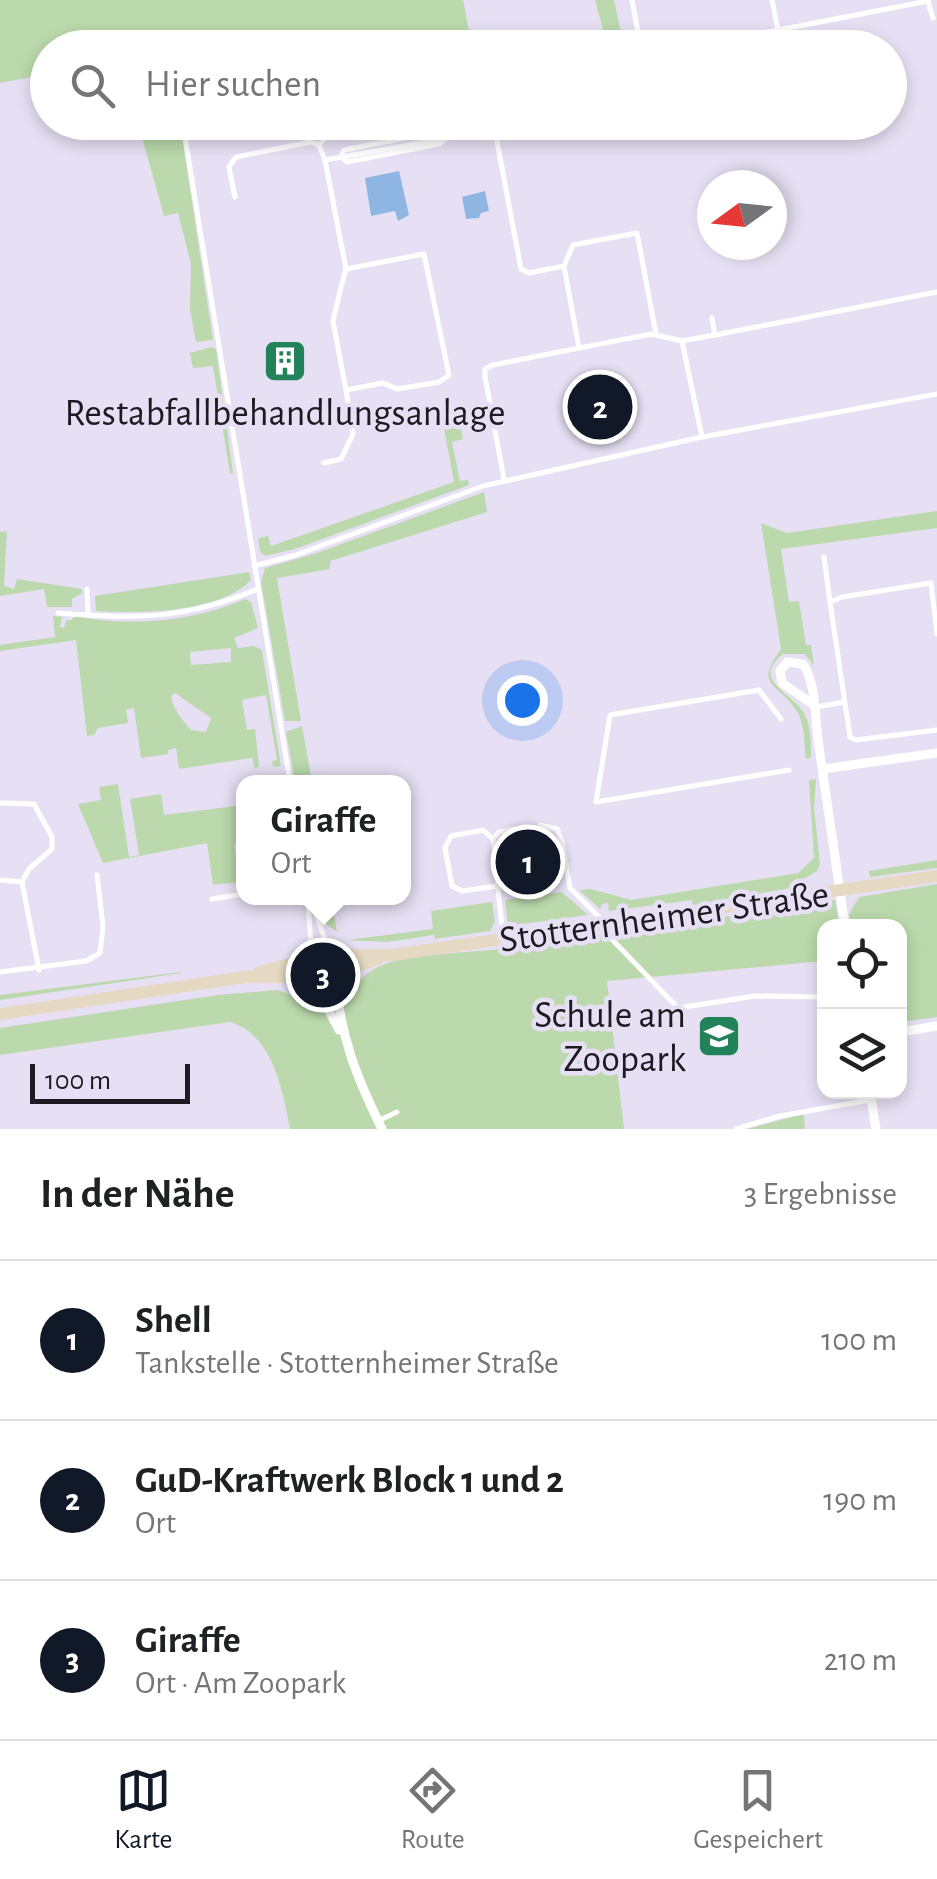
<!DOCTYPE html>
<html lang="de">
<meta charset="utf-8">
<style>
:root{--surface:#fff;--page:#f6f6f6;--text:#202124;--muted:#757577;--line:#e0e0e0;--accent:#111827}
body{margin:0;font-family:"Alegreya Sans",sans-serif;background:var(--page);color:var(--text)}
.controls{position:absolute;right:30px;bottom:30px;display:grid;overflow:hidden;border-radius:20px;box-shadow:0 5px 15px #0003}
.controls button{width:90px;height:90px;display:grid;place-items:center;padding:0;border:0;border-bottom:2px solid var(--line);background:var(--surface);color:var(--text);font:50px sans-serif}
.compass{position:absolute;left:697px;top:170px;width:90px;height:90px;border-radius:50%;background:var(--surface);box-shadow:0 5px 15px #0003;rotate:255deg}
.scale{position:absolute;left:30px;bottom:25px;width:160px;box-sizing:border-box;padding-left:10px;border:5px solid #1d1a21;border-top:0;font-size:28px;line-height:35px;white-space:nowrap;color:#1d1a21;-webkit-text-stroke:8px #e7e0f4;paint-order:stroke}
.you{position:absolute;left:522px;top:700px;width:35px;height:35px;margin:-25px;border:8px solid #fff;border-radius:50%;background:#1a73e8;box-shadow:0 0 0 15px #1a73e833}
.badge{display:grid;place-items:center;width:65px;height:65px;border-radius:50%;background:var(--accent);color:#fff;font-size:32px;font-weight:700}
.pin{position:absolute;translate:-50% -50%;border:5px solid #fff;box-shadow:0 2px 10px #0006}
.popup{position:absolute;left:236px;top:775px;width:175px;height:130px;box-sizing:border-box;display:grid;place-content:center;border-radius:20px;background:var(--surface);filter:drop-shadow(0 2px 8px #0005);font-size:32px;white-space:nowrap;color:var(--muted)}
.popup b{font-size:38px;color:var(--text)}
.popup::after{content:'';position:absolute;left:50%;top:100%;margin-left:-20px;border:20px solid transparent;border-top-color:var(--surface)}
.list{margin:0;padding:0;list-style:none}
h2{display:flex;justify-content:space-between;align-items:center;height:130px;margin:0;padding:0 40px;font-size:42px}
h2 small{font-size:32px;font-weight:400;color:var(--muted)}
.list li{display:grid;grid-template-columns:65px 1fr auto;gap:30px;align-items:center;box-sizing:border-box;height:160px;padding:0 40px;border-top:2px solid var(--line)}
.list b{display:block;font-size:38px;white-space:nowrap}
.list p{margin:0;font-size:32px;white-space:nowrap;color:var(--muted)}
.list em{font-size:32px;font-style:normal;color:var(--muted)}
.icon{flex:none;width:55px;height:55px;fill:none;stroke:currentColor;stroke-width:2;stroke-linecap:round;stroke-linejoin:round}
.map{position:relative;flex:none;width:937px;height:1129px;overflow:hidden}
.search{position:absolute;background:var(--surface);box-shadow:0 5px 15px #0003;left:30px;right:30px;top:30px;height:110px;display:flex;align-items:center;gap:25px;box-sizing:border-box;padding:0 35px;border-radius:55px;color:var(--muted);font-size:38px}
.sheet{height:610px;background:var(--surface)}
nav{display:flex;justify-content:space-around;align-items:center;box-sizing:border-box;height:140px;border-top:2px solid var(--line);background:var(--surface);font-size:28px;color:var(--muted)}
nav a{display:grid;justify-items:center;gap:5px}
nav .on{color:var(--accent)}
.map>svg:first-child{display:block}
.green{fill:#bbd9ac;fill-rule:evenodd}
.water{fill:#8fb6e2}
.lines{fill:none;stroke-linecap:round;stroke-linejoin:round}
.lane{stroke:#fff;stroke-width:5}
.street{stroke:#fff;stroke-width:9}
.secondary{stroke:#e5d9c3;stroke-width:12}
.labels{text-anchor:middle;stroke-width:9;stroke-linejoin:round;paint-order:stroke}
.poi-label{font-size:38px;fill:#1d1a21;stroke:#e7e0f4}
.street-label{font-size:38px;fill:#1d1a21;stroke:#e7e0f4}
</style>
<div class="map">
<svg width="937" height="1129" viewBox="0 0 937 1129">
<rect width="100%" height="100%" fill="#e7e0f4"/>
<g class="green">
<path d="M 0,0 L 463,0 L 472,47 L 48,48 L 47,74 L 0,83 Z"/>
<path d="M 595,0 L 614,0 L 624,47 L 608,47 Z"/>
<path d="M 138,123 L 180,123 L 213,340 L 196,342 L 190,309 L 191,264 L 178,213 L 164,216 Z"/>
<path d="M 186,123 L 186,122 L 257,123 L 191,135 Z"/>
<path d="M 211,347 L 216,349 L 233,473 L 230,474 L 213,366 L 193,368 L 190,353 Z"/>
<path d="M 457,409 L 463,439 L 452,442 L 460,481 L 468,480 L 469,485 L 295,549 L 265,556 L 260,552 L 258,538 L 268,536 L 271,546 L 454,482 L 441,413 Z"/>
<path d="M 484,492 L 487,512 L 330,561 L 330,569 L 277,578 L 301,721 L 285,721 L 261,582 L 265,568 L 317,553 Z"/>
<path d="M 937,511 L 937,528 L 781,549 L 789,602 L 799,601 L 806,645 L 811,645 L 814,666 L 805,654 L 783,654 C 751,679 789,692 802,710 C 811,722 811,742 811,757 L 806,759 C 804,744 805,722 796,710 C 778,682 753,687 781,649 L 761,523 L 787,533 Z"/>
<path d="M 7,531 L 4,586 L 14,589 L 17,579 L 82,589 L 82,593 L 72,599 L 72,607 L 47,607 L 44,589 L 0,596 L 0,532 Z"/>
<path d="M 249,572 L 251,580 C 220,613 138,614 96,611 L 95,596 Z"/>
<path d="M 245,599 L 251,602 L 258,628 L 234,638 L 238,648 L 254,646 L 262,650 L 281,766 L 273,767 L 272,761 L 277,760 L 266,695 L 242,700 L 247,730 L 255,729 L 259,766 L 255,769 L 252,758 L 179,769 L 176,748 L 168,750 L 168,754 L 141,758 L 134,708 L 126,710 L 128,723 L 98,728 L 94,735 L 87,736 L 76,640 L 0,651 L 0,645 L 55,637 L 53,616 L 62,617 L 60,627 L 64,628 L 66,620 L 72,620 L 74,616 C 130,627 193,622 245,599 ZM 231,648 L 231,662 L 191,665 L 190,652 ZM 175,693 L 211,718 L 206,732 L 191,730 C 182,720 173,709 171,696 Z"/>
<path d="M 302,726 L 312,782 L 295,782 L 286,732 Z"/>
<path d="M 816,779 L 814,808 L 820,864 L 817,871 L 802,880 L 803,886 L 693,905 L 692,900 L 609,911 L 608,903 L 602,904 L 600,909 L 579,890 L 591,889 L 631,900 L 798,873 L 814,858 L 809,780 Z"/>
<path d="M 118,784 L 129,857 L 139,855 L 130,799 L 161,794 L 164,815 L 243,805 L 243,842 L 234,844 L 240,882 L 213,885 L 207,843 L 103,863 L 78,804 L 101,800 L 99,787 Z"/>
<path d="M 937,860 L 937,868 L 870,877 L 869,871 Z"/>
<path d="M 937,884 L 937,1017 L 900,1022 L 900,926 L 851,926 L 849,914 L 859,897 Z"/>
<path d="M 562,892 L 588,915 L 508,926 L 505,900 Z"/>
<path d="M 315,898 L 331,898 L 337,932 L 322,921 Z"/>
<path d="M 835,900 L 839,926 L 824,926 L 824,961 L 607,981 L 624,1129 L 290,1129 C 283,1092 273,1034 230,1022 L 0,1055 L 0,1028 L 218,995 L 278,990 L 325,1009 C 355,999 354,978 378,967 C 407,953 473,953 507,948 C 617,933 726,917 835,900 Z"/>
<path d="M 492,902 L 495,922 L 490,931 L 435,939 L 434,935 L 387,942 L 347,940 L 433,929 L 431,911 Z"/>
<path d="M 181,972 L 181,973 L 0,1000 L 0,995 Z"/>
<path d="M 804,1114 L 805,1129 L 747,1129 Z"/>
</g>
<g class="water">
<path d="M 399,171 L 409,215 L 398,221 L 395,211 L 371,216 L 365,178 Z"/>
<path d="M 485,191 L 489,211 L 481,213 L 479,218 L 466,219 L 462,197 Z"/>
</g>
<g class="lines">
<g class="lane">
<path d="M 632,0 L 641,48"/>
<path d="M 772,0 L 778,30 L 928,1"/>
<path d="M 928,2 L 933,18"/>
<path d="M 687,48 L 778,30"/>
<path d="M 183,125 L 290,782"/>
<path d="M 495,131 L 521,269 L 529,273 L 564,266"/>
<path d="M 319,145 L 338,122"/>
<path d="M 341,156 L 344,150 L 436,132 L 444,136"/>
<path d="M 341,157 L 347,162 L 439,144 L 445,139"/>
<path d="M 235,197 L 229,167 L 236,157 L 311,142 L 319,145 L 325,160"/>
<path d="M 346,269 L 325,160 L 538,122"/>
<path d="M 341,287 L 333,321 L 346,390 L 383,383 L 397,389 L 439,382 L 449,375 L 424,254 L 346,269 L 342,284"/>
<path d="M 715,335 L 937,292"/>
<path d="M 682,341 L 715,335 L 712,318"/>
<path d="M 579,348 L 564,266 L 573,245 L 637,233 L 656,334"/>
<path d="M 324,463 L 341,459 L 353,434 L 346,390"/>
<path d="M 504,479 L 485,377 L 485,369 L 493,365 L 651,334 L 682,341 L 702,437"/>
<path d="M 824,557 L 830,602"/>
<path d="M 254,566 L 296,555 L 483,486 L 702,437 L 937,394"/>
<path d="M 87,589 L 88,615"/>
<path d="M 58,613 C 137,619 183,620 258,589"/>
<path d="M 937,634 L 931,583 L 842,597 L 830,602 L 850,737 L 856,740 L 937,730"/>
<path d="M 817,707 L 843,702"/>
<path d="M 781,719 L 759,690 L 610,715 L 596,802 L 789,770"/>
<path d="M 0,803 L 34,804 L 52,837 L 52,849 L 29,869 L 22,882 L 39,970"/>
<path d="M 540,825 L 557,829 L 562,841 L 570,888 L 604,922"/>
<path d="M 493,839 L 499,832 L 514,829"/>
<path d="M 550,869 L 566,866"/>
<path d="M 496,877 L 509,875"/>
<path d="M 0,880 L 22,882"/>
<path d="M 497,886 L 462,891 L 452,886 L 445,848 L 451,836 L 483,830 L 493,839 L 503,937"/>
<path d="M 310,898 L 327,945"/>
<path d="M 212,899 L 243,894"/>
<path d="M 308,900 L 311,946"/>
<path d="M 602,929 L 678,1008 L 755,996 L 824,997"/>
<path d="M 301,961 L 339,970"/>
<path d="M 0,972 L 86,961 L 100,953 L 103,926 L 97,875"/>
<path d="M 378,1121 L 397,1112"/>
<path d="M 736,1129 L 780,1116 L 870,1100"/>
</g>
<g class="street">
<path d="M 814,705 L 782,683 L 780,671 L 787,662 L 803,664 C 816,683 815,717 818,740 C 827,802 836,864 845,926"/>
<path d="M 823,769 L 937,753"/>
<path d="M 336,982 C 341,1039 357,1078 382,1129"/>
<path d="M 317,988 L 339,1030"/>
<path d="M 900,1032 L 937,1026"/>
<path d="M 870,1092 L 876,1129"/>
</g>
<g class="secondary">
<circle cx="320" cy="966" r="22"/>
<path d="M 340,955 L 392,955 L 937,876"/>
<path d="M 342,971 L 378,959"/>
<path d="M 258,973 L 299,961"/>
<path d="M 0,1014 L 245,977 L 301,977"/>
</g>
</g>
<defs>
<g id="building-square" transform="scale(2.25)"><rect x="-9" y="-9" width="18" height="18" rx="4" fill="#228259" stroke="#e7e0f4"/><path d="M-4-6H4V6H1V3H-1V6H-4ZM-2.5-4.3h1.7v1.8h-1.7ZM.8-4.3h1.7v1.8H.8ZM-2.5-1h1.7V.8h-1.7ZM.8-1h1.7V.8H.8Z" fill="#fff"/></g>
<g id="school-square" transform="scale(2.25)"><rect x="-9" y="-9" width="18" height="18" rx="4" fill="#228259" stroke="#e7e0f4"/><path d="M0-5L7-2L0 1L-7-2ZM-4 1L0 2.5L4 1V4Q0 6-4 4Z" fill="#fff"/></g>
</defs>
<g fill-rule="evenodd">
<use href="#building-square" x="285" y="361"/>
<use href="#school-square" x="719" y="1036"/>
</g>
<g class="labels">
<g class="poi-label">
<text x="285" y="425">Restabfallbehandlungsanlage</text>
<text x="686" y="1027" text-anchor="end">Schule am<tspan x="686" dy="44">Zoopark</tspan></text>
</g>
<g class="street-label">
<text transform="translate(664 916) rotate(-8)" y="13">Stotternheimer Straße</text>
</g>
</g>
</svg>
<div class="controls">
<button><svg class="icon" aria-label="locate" viewBox="0 0 24 24"><circle cx="12" cy="12" r="6"/><path d="M12 2v4M12 18v4M2 12h4M18 12h4"/></svg></button>
<button><svg class="icon" aria-label="layers" viewBox="0 0 24 24"><path d="M12 4l9 5-9 5-9-5zM3 14l9 5 9-5"/></svg></button>
</div>
<svg class="compass" viewBox="-18 -18 36 36"><path d="M0-13l5 13h-10z" fill="#e53935"/><path d="M0 13l5-13h-10z" fill="#757577"/></svg>
<div class="scale">100 m</div>
<div class="you"></div>
<div class="pin badge" style="left:528px;top:862px">1</div>
<div class="pin badge" style="left:600px;top:407px">2</div>
<div class="pin badge" style="left:323px;top:975px">3</div>
<div class="popup"><b>Giraffe</b>Ort</div>
<div class="search"><svg class="icon" aria-label="search" viewBox="0 0 24 24"><circle cx="10" cy="10" r="6"/><path d="M15 15l6 6"/></svg>Hier suchen</div>
</div>
<section class="sheet">
<h2>In der Nähe<small>3 Ergebnisse</small></h2>
<ul class="list">
<li><span class="badge">1</span><div><b>Shell</b><p>Tankstelle · Stotternheimer Straße</p></div><em>100 m</em></li>
<li><span class="badge">2</span><div><b>GuD-Kraftwerk Block 1 und 2</b><p>Ort</p></div><em>190 m</em></li>
<li><span class="badge">3</span><div><b>Giraffe</b><p>Ort · Am Zoopark</p></div><em>210 m</em></li>
</ul>
</section>
<nav>
<a class="on"><svg class="icon" aria-label="map" viewBox="0 0 24 24"><path d="M3 6l6-2 6 2 6-2v14l-6 2-6-2-6 2zM9 4v14M15 6v14"/></svg>Karte</a>
<a><svg class="icon" aria-label="directions" viewBox="0 0 24 24"><path d="M12 3l9 9-9 9-9-9zM9 14v-3h6M13 9l2 2-2 2"/></svg>Route</a>
<a><svg class="icon" aria-label="saved" viewBox="0 0 24 24"><path d="M7 4h10v16l-5-4-5 4z"/></svg>Gespeichert</a>
</nav>
